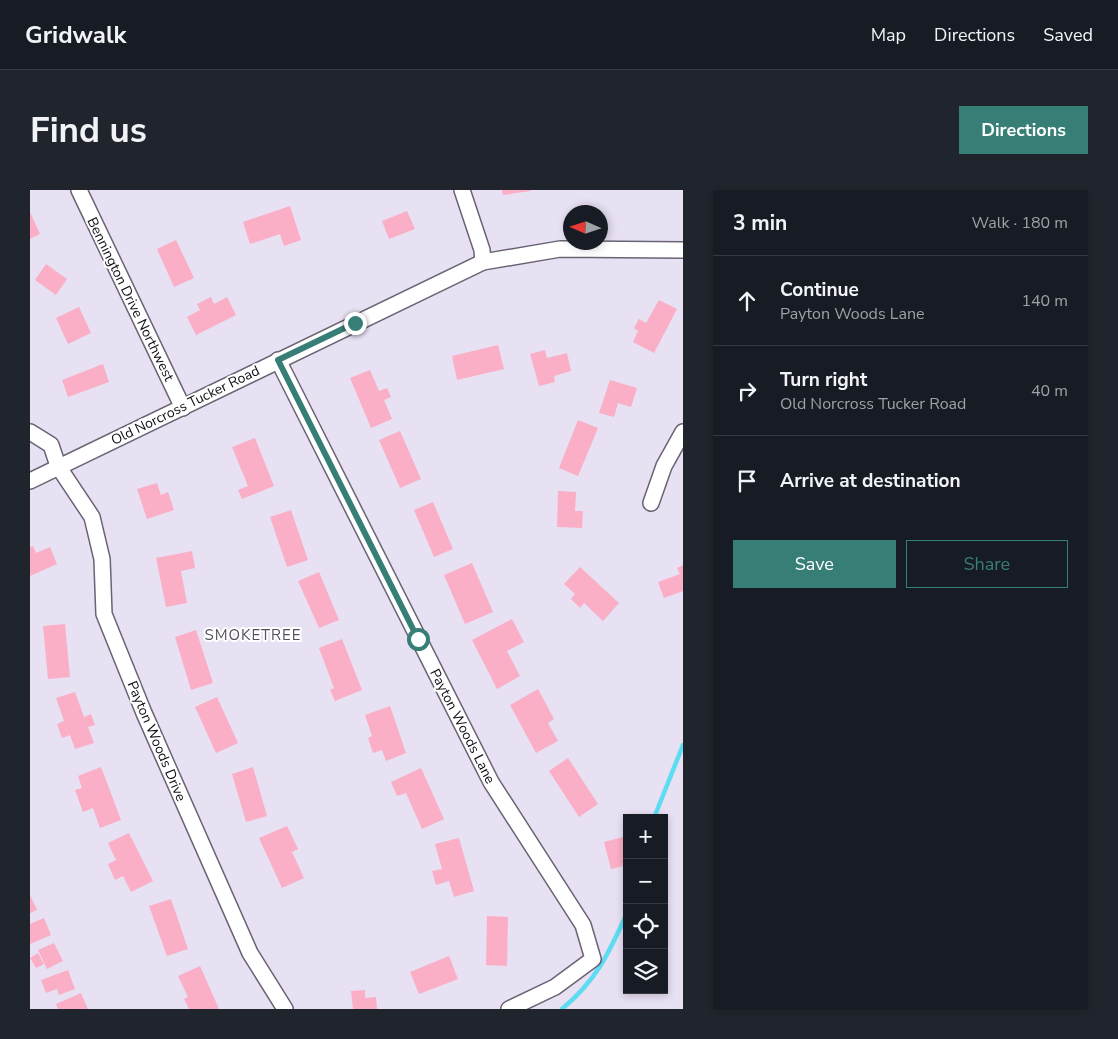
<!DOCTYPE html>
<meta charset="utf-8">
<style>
:root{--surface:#171b24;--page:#20242c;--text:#f1f3f6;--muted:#9ea1a6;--line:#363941;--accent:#377e76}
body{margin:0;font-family:"Nunito Sans",sans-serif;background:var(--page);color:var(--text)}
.controls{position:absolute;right:15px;bottom:15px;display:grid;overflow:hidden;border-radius:0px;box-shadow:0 2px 8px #0003}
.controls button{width:45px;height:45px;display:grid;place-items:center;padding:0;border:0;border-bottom:1px solid var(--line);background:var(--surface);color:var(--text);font:25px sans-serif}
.compass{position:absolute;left:533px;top:15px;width:45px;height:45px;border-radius:50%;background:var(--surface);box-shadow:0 2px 8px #0003;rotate:273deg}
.stop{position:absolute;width:15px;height:15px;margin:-11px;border:4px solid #377e76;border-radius:50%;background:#fff}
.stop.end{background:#377e76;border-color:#fff;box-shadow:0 1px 5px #0008}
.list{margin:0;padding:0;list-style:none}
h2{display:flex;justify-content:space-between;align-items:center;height:65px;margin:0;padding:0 20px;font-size:21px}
h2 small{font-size:16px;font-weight:400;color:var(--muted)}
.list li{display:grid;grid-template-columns:32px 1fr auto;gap:15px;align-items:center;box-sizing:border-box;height:90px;padding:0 20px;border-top:1px solid var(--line)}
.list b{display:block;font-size:19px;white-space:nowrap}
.list p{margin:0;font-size:16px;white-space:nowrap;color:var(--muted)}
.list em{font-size:16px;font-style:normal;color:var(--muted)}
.actions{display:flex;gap:10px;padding:15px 20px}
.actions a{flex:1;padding:11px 0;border:1px solid var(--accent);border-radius:0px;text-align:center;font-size:18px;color:var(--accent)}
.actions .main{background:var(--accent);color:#fff}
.icon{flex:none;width:28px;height:28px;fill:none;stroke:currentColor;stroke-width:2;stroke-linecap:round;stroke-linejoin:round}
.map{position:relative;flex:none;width:653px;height:819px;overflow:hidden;border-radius:0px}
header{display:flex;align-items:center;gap:30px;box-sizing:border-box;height:70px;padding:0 25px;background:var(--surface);border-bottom:1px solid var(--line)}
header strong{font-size:24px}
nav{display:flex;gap:28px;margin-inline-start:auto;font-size:18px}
.intro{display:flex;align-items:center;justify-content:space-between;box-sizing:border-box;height:120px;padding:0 30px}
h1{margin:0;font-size:35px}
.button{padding:12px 22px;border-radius:0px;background:var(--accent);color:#fff;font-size:18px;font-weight:700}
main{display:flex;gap:30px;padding:0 30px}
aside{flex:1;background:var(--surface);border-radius:0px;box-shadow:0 2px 8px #0003}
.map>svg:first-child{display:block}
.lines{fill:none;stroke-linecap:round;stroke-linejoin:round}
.stream{stroke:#5edcf2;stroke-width:4.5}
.building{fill:#faafc6}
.minor-casing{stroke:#696373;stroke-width:18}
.minor{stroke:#fff;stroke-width:15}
.route{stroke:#377e76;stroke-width:6}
.labels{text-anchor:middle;stroke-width:4;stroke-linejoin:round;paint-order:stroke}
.street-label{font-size:14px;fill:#0f0d13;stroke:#fff}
.neighbourhood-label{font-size:15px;letter-spacing:1px;fill:#554f5e;stroke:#fff}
</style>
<header>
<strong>Gridwalk</strong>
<nav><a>Map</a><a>Directions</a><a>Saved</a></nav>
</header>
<div class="intro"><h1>Find us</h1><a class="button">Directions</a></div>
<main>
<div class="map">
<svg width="653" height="819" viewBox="0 0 653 819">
<rect width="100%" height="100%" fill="#e8e0f3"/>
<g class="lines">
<g class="stream">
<path d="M 624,628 L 653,555"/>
<path d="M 532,819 C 566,791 579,763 597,723"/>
</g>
</g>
<g class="building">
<path d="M 472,0 L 500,0 L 500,1 L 473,5 Z"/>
<path d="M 260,16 L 271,50 L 254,56 L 250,44 L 220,54 L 213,32 Z"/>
<path d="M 377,21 L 385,39 L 359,49 L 352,31 Z"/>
<path d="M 0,22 L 10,44 L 0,49 Z"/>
<path d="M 146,50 L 164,88 L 144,97 L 127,59 Z"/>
<path d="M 16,74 L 37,89 L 26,105 L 5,90 Z"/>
<path d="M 181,107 L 184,114 L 197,107 L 206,125 L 166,145 L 157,127 L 170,120 L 167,114 Z"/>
<path d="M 629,110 L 647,119 L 624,163 L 603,152 L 608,141 L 604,138 L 609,129 L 616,133 Z"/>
<path d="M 49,117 L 61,143 L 38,154 L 26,128 Z"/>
<path d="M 468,155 L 474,179 L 427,190 L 422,166 Z"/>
<path d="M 515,160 L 517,168 L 537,163 L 541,181 L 524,186 L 525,192 L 509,196 L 500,164 Z"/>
<path d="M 73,174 L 79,192 L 38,207 L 32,190 Z"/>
<path d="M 340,180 L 349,201 L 357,198 L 361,207 L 354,210 L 362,229 L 341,238 L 320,188 Z"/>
<path d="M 580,190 L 607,198 L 601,217 L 588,213 L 584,227 L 569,223 Z"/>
<path d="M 548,230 L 568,238 L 548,286 L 529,278 Z"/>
<path d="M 370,241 L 391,289 L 370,298 L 349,250 Z"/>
<path d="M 225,248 L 244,296 L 212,309 L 208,300 L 218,296 L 202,257 Z"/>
<path d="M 127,293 L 131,305 L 138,302 L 144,320 L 117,329 L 107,299 Z"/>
<path d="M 528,301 L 546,302 L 545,321 L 553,321 L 552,338 L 527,337 Z"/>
<path d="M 403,312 L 423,359 L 404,367 L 384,320 Z"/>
<path d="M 261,320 L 278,370 L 257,377 L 240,327 Z"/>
<path d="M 3,356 L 6,363 L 20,357 L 27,374 L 0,386 L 0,357 Z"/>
<path d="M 162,361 L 165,378 L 151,381 L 157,413 L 136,417 L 126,368 Z"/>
<path d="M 442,373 L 463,422 L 435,434 L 414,385 Z"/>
<path d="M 653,375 L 653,401 L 634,408 L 628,392 L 650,384 L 647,378 Z"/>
<path d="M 550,377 L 589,413 L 573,431 L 554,413 L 550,418 L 541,409 L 545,404 L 534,394 Z"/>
<path d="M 289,382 L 309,430 L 289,438 L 268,391 Z"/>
<path d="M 482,429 L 494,452 L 477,461 L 490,486 L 467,499 L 442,450 Z"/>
<path d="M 35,434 L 40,487 L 18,489 L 13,436 Z"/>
<path d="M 166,440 L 183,493 L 161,500 L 145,447 Z"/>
<path d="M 312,449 L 332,500 L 305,511 L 300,500 L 304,498 L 289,458 Z"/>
<path d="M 508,499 L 524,529 L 518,533 L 528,551 L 506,563 L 480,515 Z"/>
<path d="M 45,502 L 54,527 L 61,524 L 65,535 L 58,537 L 64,553 L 45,559 L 40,545 L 32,548 L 27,534 L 34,531 L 26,508 Z"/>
<path d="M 187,507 L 208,553 L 186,563 L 165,517 Z"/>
<path d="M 360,516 L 376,563 L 356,571 L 352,560 L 343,563 L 338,548 L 342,546 L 335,525 Z"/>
<path d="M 538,568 L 568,614 L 549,627 L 519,581 Z"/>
<path d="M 71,577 L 91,630 L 70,638 L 63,618 L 53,622 L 45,600 L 52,598 L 48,586 Z"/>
<path d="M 223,577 L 237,626 L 216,632 L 202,584 Z"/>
<path d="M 391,578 L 414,629 L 392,639 L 376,603 L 367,606 L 361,592 Z"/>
<path d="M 257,636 L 268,659 L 262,662 L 274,688 L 252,698 L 229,648 Z"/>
<path d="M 99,643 L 123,691 L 101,702 L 93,686 L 85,690 L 78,674 L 86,670 L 78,653 Z"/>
<path d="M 593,647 L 597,675 L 581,679 L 574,652 Z"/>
<path d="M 429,648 L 444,701 L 424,707 L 419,691 L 406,695 L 402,681 L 412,679 L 405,654 Z"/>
<path d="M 0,705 L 7,720 L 0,723 Z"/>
<path d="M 141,709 L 158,759 L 137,766 L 119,716 Z"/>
<path d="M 457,726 L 478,727 L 477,776 L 456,775 Z"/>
<path d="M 14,728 L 21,745 L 0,754 L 0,734 Z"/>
<path d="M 24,753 L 33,771 L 17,779 L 8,760 Z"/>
<path d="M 8,763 L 14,774 L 6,778 L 0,768 Z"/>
<path d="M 419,766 L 428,789 L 389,804 L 380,782 Z"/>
<path d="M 170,776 L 189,819 L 159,819 L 154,809 L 158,807 L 148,786 Z"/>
<path d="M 38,780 L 45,799 L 29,805 L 27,799 L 16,803 L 11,790 Z"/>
<path d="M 335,800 L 335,808 L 346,807 L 347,819 L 323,819 L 321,801 Z"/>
<path d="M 51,803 L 58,819 L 28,819 L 26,814 Z"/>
</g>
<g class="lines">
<g class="minor-casing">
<g id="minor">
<path d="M 49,0 L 153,218"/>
<path d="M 432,0 L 452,60 L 453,72"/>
<path d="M 248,170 L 461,592 L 553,735 L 563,769 L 525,797 L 479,819"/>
<path d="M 0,242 L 21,255 L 28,276 L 62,327 L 72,369 L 74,424 L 114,523 L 220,763 L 255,819"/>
<path d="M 0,291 L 453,72 L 530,59 L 653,60"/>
<path d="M 621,313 L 634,276 L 653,242"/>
</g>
</g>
<use href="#minor" class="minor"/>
</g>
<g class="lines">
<path class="route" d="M 325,133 L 248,170 L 388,449"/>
</g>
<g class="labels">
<g class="street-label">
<text transform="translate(101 109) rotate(64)" y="5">Bennington Drive Northwest</text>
<text transform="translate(155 215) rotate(-26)" y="5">Old Norcross Tucker Road</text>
<text transform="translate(433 536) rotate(63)" y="5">Payton Woods Lane</text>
<text transform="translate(127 551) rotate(67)" y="5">Payton Woods Drive</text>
</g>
<g class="neighbourhood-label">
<text x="223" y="450">SMOKETREE</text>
</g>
</g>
</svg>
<div class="controls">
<button>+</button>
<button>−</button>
<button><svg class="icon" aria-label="locate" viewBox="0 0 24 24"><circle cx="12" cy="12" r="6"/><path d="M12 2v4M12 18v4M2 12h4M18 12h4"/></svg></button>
<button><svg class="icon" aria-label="layers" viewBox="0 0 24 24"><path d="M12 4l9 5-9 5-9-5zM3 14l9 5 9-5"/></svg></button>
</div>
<svg class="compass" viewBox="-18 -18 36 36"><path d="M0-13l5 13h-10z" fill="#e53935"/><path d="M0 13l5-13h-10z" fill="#9ea1a6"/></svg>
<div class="stop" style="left:388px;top:449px"></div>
<div class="stop end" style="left:325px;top:133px"></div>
</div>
<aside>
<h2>3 min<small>Walk · 180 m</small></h2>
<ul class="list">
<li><svg class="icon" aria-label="ahead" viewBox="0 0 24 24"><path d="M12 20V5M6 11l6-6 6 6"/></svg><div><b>Continue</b><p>Payton Woods Lane</p></div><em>140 m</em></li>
<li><svg class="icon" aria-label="right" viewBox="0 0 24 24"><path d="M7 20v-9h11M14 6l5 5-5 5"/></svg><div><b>Turn right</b><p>Old Norcross Tucker Road</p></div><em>40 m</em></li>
<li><svg class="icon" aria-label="arrive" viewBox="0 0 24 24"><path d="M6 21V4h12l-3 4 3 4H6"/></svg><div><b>Arrive at destination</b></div></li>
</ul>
<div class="actions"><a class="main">Save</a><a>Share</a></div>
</aside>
</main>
